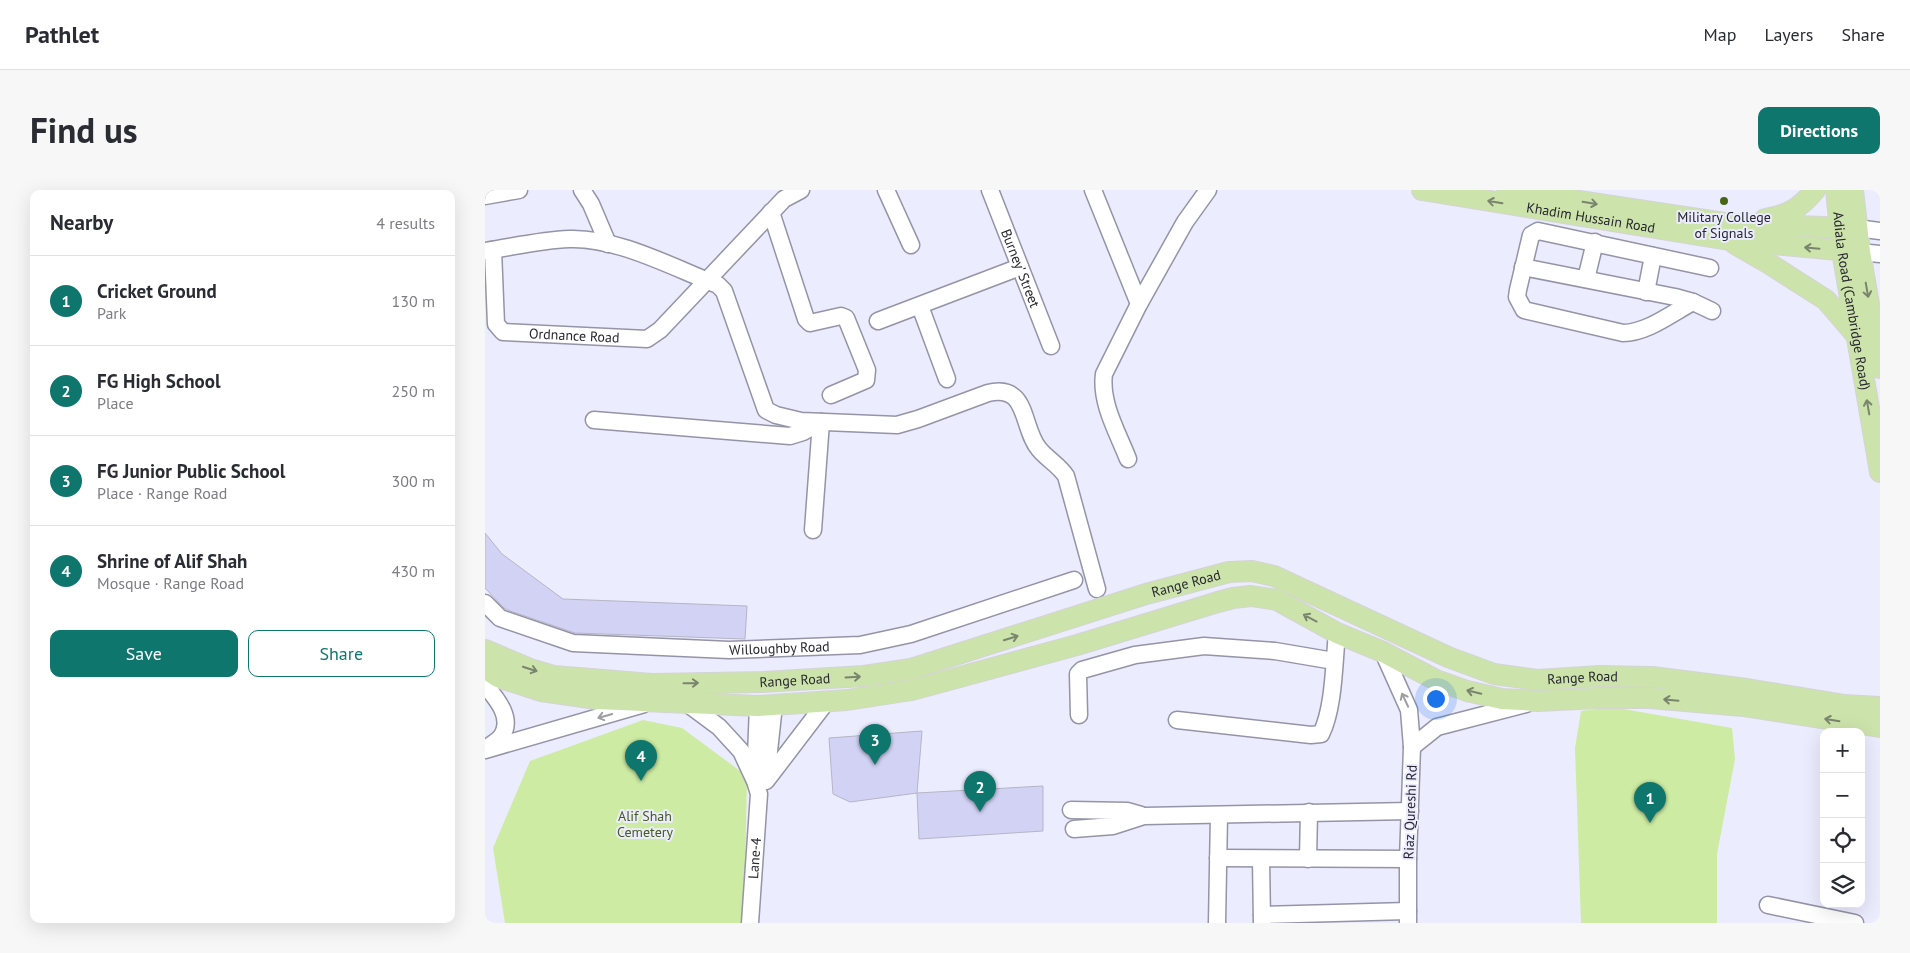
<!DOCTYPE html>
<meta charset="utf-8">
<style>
:root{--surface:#fff;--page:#f7f7f7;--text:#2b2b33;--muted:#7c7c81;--line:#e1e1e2;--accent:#0f766e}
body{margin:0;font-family:"PT Sans",sans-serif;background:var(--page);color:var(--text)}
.controls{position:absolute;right:15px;bottom:15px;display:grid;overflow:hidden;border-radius:10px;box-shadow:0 5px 20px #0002}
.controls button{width:45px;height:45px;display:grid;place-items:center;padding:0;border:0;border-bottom:1px solid var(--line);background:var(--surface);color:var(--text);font:25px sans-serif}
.you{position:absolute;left:950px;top:508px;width:18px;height:18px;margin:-12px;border:4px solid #fff;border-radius:50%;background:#1a73e8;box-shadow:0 0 0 8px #1a73e833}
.badge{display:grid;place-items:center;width:32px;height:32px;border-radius:50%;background:var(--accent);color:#fff;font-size:16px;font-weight:700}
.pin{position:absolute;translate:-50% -41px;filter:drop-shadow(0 1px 2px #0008)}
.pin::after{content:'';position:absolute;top:26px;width:18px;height:15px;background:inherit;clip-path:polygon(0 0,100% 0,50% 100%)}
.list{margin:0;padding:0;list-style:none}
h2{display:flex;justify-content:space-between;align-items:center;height:65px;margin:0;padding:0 20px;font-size:21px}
h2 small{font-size:16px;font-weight:400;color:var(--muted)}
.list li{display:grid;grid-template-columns:32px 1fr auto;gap:15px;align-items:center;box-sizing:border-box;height:90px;padding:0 20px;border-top:1px solid var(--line)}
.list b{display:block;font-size:19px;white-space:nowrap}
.list p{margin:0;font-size:16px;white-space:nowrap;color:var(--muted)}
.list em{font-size:16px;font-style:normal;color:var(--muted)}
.actions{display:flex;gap:10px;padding:15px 20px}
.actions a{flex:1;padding:11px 0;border:1px solid var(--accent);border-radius:10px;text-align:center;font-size:18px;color:var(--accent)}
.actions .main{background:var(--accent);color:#fff}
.icon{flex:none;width:28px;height:28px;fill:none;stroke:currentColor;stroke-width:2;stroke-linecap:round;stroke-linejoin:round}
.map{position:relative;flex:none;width:1395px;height:733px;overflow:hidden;border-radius:10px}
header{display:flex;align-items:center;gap:30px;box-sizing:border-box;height:70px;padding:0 25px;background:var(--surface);border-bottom:1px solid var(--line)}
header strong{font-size:24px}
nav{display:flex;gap:28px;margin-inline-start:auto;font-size:18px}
.intro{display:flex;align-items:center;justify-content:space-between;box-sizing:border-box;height:120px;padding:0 30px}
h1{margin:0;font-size:35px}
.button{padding:12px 22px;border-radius:10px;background:var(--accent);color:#fff;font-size:18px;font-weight:700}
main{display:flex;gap:30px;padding:0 30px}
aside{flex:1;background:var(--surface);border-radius:10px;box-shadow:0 5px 20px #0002}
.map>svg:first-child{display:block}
.green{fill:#cdeba2}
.building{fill:#d2d2f4;stroke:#b5b5c7}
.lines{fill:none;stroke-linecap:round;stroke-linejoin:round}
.minor-casing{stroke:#9594a6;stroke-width:19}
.major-casing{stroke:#d4d4d5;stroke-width:22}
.minor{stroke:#fff;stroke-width:16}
.major{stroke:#cde3ac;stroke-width:20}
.oneway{stroke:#7a856d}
.oneway2{stroke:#9e9ea1}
.poi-dot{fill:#496414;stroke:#ececff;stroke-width:2}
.labels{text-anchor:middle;stroke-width:4;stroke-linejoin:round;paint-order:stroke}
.poi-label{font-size:14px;fill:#27272e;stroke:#ececff}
.street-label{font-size:14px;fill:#27272e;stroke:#ececff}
.park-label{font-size:14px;fill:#465b20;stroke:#ececff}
</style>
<header>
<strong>Pathlet</strong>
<nav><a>Map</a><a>Layers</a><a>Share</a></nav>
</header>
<div class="intro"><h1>Find us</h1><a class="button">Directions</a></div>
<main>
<aside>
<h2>Nearby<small>4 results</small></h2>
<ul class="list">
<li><span class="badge">1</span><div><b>Cricket Ground</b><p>Park</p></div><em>130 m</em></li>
<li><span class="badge">2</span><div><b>FG High School</b><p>Place</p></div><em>250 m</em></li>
<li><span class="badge">3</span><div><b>FG Junior Public School</b><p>Place · Range Road</p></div><em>300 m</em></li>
<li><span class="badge">4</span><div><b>Shrine of Alif Shah</b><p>Mosque · Range Road</p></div><em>430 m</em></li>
</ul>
<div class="actions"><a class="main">Save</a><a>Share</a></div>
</aside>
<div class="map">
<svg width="1395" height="733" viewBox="0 0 1395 733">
<rect width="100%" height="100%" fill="#ececff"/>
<g class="green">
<path d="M 1127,517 L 1247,538 L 1250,569 L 1232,664 L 1232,733 L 1096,733 L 1090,558 L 1096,521 Z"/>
<path d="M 158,530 L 197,538 L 262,586 L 259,733 L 20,733 L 8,658 L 45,571 Z"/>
</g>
<g class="building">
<path d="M 0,343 L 17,364 L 78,409 L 262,416 L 260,449 L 90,443 L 25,421 L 19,418 L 0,398 Z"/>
<path d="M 437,541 L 432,603 L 365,612 L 348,604 L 344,548 Z"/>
<path d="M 558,596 L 558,641 L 434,649 L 432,603 Z"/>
</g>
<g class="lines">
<g class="minor-casing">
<g id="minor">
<path d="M 97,0 L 106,14 L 123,54"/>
<path d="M 401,0 L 426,55"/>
<path id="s1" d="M 505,0 L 566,156"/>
<path d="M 608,0 L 654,114"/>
<path d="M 0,6 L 34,0"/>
<path d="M 286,22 L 321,129 L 325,133 L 356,126 L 361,128 L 382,180 L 381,190 L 346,205"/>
<path d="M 1372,38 L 1395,41"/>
<path id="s2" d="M 8,60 L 11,134 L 18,142 L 162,149 L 175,140 L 299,9 L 316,0"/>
<path d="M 0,61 C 27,57 56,50 84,49 C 132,47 189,78 233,95 L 239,101 L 281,220 L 291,225 L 316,231 L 412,235 L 433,229 L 503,203 C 544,193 536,238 554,259 C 562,269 574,275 581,286 L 612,399"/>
<path d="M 1375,62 L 1395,64"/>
<path d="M 1038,77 L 1190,107 L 1208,112 L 1227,121"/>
<path d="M 1101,89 L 1110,52"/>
<path d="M 1161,102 L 1168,66"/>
<path d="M 1208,112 C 1187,123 1162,143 1138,143 L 1039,120 L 1032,107 L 1033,100 L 1046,45 L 1053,41 L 1225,78"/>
<path d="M 435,116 L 462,189"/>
<path d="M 393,131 L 535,77"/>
<path d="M 109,230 L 305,246 L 318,242 L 336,232"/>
<path d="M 643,269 C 633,243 615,213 619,184 L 654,114 L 700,32 L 723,0"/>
<path d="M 328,340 L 336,232"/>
<path id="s3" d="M 0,413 L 15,428 L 88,453 L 244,460 L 375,455 L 426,444 L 589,390"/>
<path d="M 898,462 L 924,520 L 927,557 L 923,669 L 923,733"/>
<path d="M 0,495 C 12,509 30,530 15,548 C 11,552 6,555 2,558"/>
<path d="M 203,514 L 234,537 L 256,561 L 269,589"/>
<path d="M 594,525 L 593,484 L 597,480 L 650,465 L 719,456 L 790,461 L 849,471"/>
<path d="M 692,530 L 826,545 L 836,544 C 849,519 849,472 852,443"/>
<path d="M 927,557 L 952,537 L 1041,514"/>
<path d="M 0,560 L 159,514"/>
<path d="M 281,589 L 289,515"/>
<path d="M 281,591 L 342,511"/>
<path d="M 586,620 L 642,621 L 656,625"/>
<path d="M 589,639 L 628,636 L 659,626 L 925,621"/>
<path d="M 733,668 L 923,669"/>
<path d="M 776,669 L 777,733"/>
<path d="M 823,669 L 824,622"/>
<path d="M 1283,715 L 1370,733"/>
<path d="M 777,725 L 923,721"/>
<path id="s4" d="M 265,733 L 274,604 L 270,591 L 273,516"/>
<path d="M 732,733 L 734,625"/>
</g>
</g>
<g class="major-casing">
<g id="major">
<path id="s5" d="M 937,0 L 1244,50 L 1375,62"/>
<path d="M 1022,0 L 1246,34 L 1372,38"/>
<path id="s6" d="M 1351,0 L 1357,61 L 1395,282"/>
<path d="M 1368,0 L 1375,62 L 1395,178"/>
<path d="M 1280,29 C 1304,25 1315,18 1330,0"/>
<path d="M 1250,54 L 1283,73 L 1341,110 L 1371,145"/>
<path id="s7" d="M 0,460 L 45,479 L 69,486 L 167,494 L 278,492 L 379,486 L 426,479 L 661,404 L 744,382 L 767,381 L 789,386 L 963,467 L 1009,484 L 1052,490 L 1115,486 L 1167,487 L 1262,499 L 1360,515 L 1395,517"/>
<path d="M 0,478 L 13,487 L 56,501 L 112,509 L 273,516 L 362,510 L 427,500 L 592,455 L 733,412 L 748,408 L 766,406 L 792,410 L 852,443 L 898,462 L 951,490 L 982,501 L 1017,509 L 1053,511 L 1113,508 L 1165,508 L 1258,516 L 1395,537"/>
</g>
</g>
<use href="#minor" class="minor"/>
<use href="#major" class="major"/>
</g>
<defs><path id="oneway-shaft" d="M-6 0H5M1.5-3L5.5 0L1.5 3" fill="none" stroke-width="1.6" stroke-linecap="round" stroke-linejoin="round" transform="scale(1.25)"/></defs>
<g class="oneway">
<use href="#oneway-shaft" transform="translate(1010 12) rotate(-171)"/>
<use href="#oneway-shaft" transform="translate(1105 13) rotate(9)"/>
<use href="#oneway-shaft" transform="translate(1327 58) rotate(-175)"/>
<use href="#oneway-shaft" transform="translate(1382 100) rotate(80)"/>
<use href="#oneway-shaft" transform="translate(1383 217) rotate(-100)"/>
<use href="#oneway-shaft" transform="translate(825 428) rotate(-152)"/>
<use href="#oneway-shaft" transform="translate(526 448) rotate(-17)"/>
<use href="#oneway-shaft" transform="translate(45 479) rotate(18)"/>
<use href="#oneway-shaft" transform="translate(368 487) rotate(-3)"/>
<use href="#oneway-shaft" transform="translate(206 493) rotate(-1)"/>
<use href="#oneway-shaft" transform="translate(989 502) rotate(-167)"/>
<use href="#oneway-shaft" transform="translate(1186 510) rotate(-175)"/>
<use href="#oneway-shaft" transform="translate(1347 530) rotate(-171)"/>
</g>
<g class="oneway2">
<use href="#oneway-shaft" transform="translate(920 510) rotate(-115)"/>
<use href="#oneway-shaft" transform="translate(120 526) rotate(164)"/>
</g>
<circle class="poi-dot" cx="1239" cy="11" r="5"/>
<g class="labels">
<g class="poi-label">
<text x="1239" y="32">Military College<tspan x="1239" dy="16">of Signals</tspan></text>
</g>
<g class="street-label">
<text dy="5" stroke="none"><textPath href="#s5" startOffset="171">Khadim Hussain Road</textPath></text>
<text dy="5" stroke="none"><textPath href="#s1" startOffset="84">Burney' Street</textPath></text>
<text dy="5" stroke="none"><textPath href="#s6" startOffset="112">Adiala Road (Cambridge Road)</textPath></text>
<text dy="5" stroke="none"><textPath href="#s2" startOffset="156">Ordnance Road</textPath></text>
<text dy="5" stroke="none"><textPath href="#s7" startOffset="720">Range Road</textPath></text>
<text dy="5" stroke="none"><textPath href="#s3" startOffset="305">Willoughby Road</textPath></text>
<text dy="5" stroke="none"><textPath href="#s7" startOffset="1140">Range Road</textPath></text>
<text dy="5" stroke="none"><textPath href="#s7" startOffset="315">Range Road</textPath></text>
<text transform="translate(925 622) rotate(-88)" y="5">Riaz Qureshi Rd</text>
<text dy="5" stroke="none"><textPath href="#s4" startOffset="65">Lane-4</textPath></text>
</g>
<g class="park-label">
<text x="160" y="631">Alif Shah<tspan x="160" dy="16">Cemetery</tspan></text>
</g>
</g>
</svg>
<div class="controls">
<button>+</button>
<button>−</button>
<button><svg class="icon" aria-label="locate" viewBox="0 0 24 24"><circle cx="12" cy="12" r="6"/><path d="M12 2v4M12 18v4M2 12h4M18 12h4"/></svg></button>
<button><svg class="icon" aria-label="layers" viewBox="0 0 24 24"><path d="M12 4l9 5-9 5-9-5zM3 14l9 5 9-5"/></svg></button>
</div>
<div class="you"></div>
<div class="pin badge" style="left:1165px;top:633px">1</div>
<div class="pin badge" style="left:495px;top:622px">2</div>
<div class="pin badge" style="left:390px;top:575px">3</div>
<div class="pin badge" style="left:156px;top:591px">4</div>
</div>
</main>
